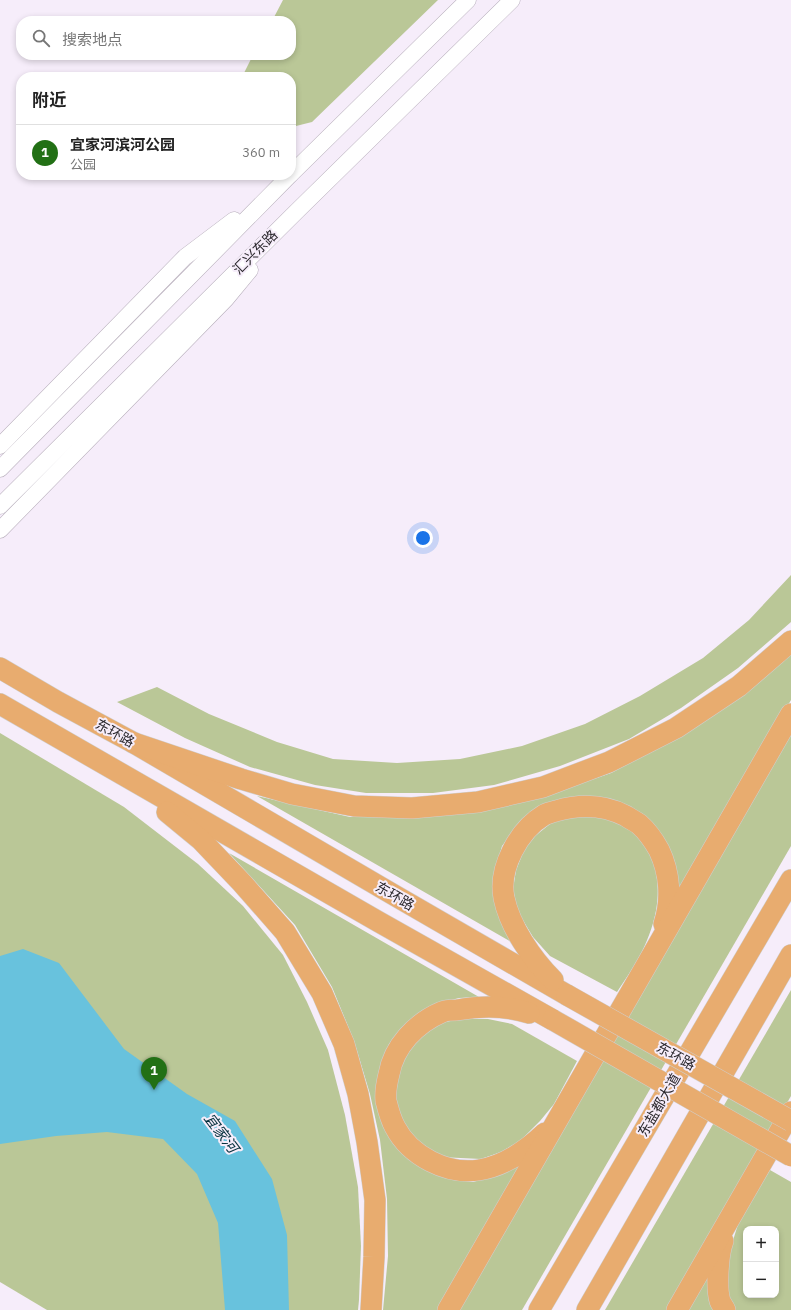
<!DOCTYPE html>
<html lang="zh">
<meta charset="utf-8">
<style>
:root{--surface:#fff;--page:#f2f2f2;--text:#222;--muted:#767676;--line:#e0e0e0;--accent:#227015}
body{margin:0;font-family:"IBM Plex Sans","Noto Sans SC",sans-serif;background:var(--page);color:var(--text)}
.controls{position:absolute;right:12px;bottom:12px;display:grid;overflow:hidden;border-radius:8px;box-shadow:0 2px 6px #0003}
.controls button{width:36px;height:36px;display:grid;place-items:center;padding:0;border:0;border-bottom:1px solid var(--line);background:var(--surface);color:var(--text);font:20px sans-serif}
.you{position:absolute;left:423px;top:538px;width:14px;height:14px;margin:-10px;border:3px solid #fff;border-radius:50%;background:#1a73e8;box-shadow:0 0 0 6px #1a73e833}
.badge{display:grid;place-items:center;width:26px;height:26px;border-radius:50%;background:var(--accent);color:#fff;font-size:13px;font-weight:700}
.pin{position:absolute;translate:-50% -33px;filter:drop-shadow(0 1px 2px #0008)}
.pin::after{content:'';position:absolute;top:21px;width:14px;height:12px;background:inherit;clip-path:polygon(0 0,100% 0,50% 100%)}
.list{margin:0;padding:0;list-style:none}
h2{display:flex;justify-content:space-between;align-items:center;height:52px;margin:0;padding:0 16px;font-size:17px}
h2 small{font-size:13px;font-weight:400;color:var(--muted)}
.list li{display:grid;grid-template-columns:26px 1fr auto;gap:12px;align-items:center;box-sizing:border-box;height:56px;padding:0 16px;border-top:1px solid var(--line)}
.list b{display:block;font-size:15px;white-space:nowrap}
.list p{margin:0;font-size:13px;white-space:nowrap;color:var(--muted)}
.list em{font-size:13px;font-style:normal;color:var(--muted)}
.icon{flex:none;width:22px;height:22px;fill:none;stroke:currentColor;stroke-width:2;stroke-linecap:round;stroke-linejoin:round}
.map{position:relative;flex:none;width:791px;height:1310px;overflow:hidden}
.search{position:absolute;background:var(--surface);box-shadow:0 2px 6px #0003;left:16px;top:16px;width:280px;height:44px;display:flex;align-items:center;gap:10px;box-sizing:border-box;padding:0 14px;border-radius:16px;color:var(--muted);font-size:15px}
.panel{position:absolute;background:var(--surface);box-shadow:0 2px 6px #0003;left:16px;top:72px;width:280px;height:108px;border-radius:16px}
.map>svg:first-child{display:block}
.green{fill:#bac797;fill-rule:evenodd}
.water{fill:#68c2dd}
.lines{fill:none;stroke-linecap:round;stroke-linejoin:round}
.secondary-casing{stroke:#b6adba;stroke-width:17}
.highway-casing{stroke:#d0d0d1;stroke-width:22}
.secondary{stroke:#fff;stroke-width:16}
.highway{stroke:#e8ac6f;stroke-width:21}
.highway-bridge-casing{stroke:#d0d0d1;stroke-width:22;stroke-linecap:butt}
.highway-bridge{stroke:#e8ac6f;stroke-width:21}
.labels{text-anchor:middle;stroke-width:4;stroke-linejoin:round;paint-order:stroke}
.street-label{font-size:14px;fill:#2b282d;stroke:#f6edfa}
.water-label{font-size:15px;font-style:italic;fill:#05313d;stroke:#f6edfa}
</style>
<div class="map">
<svg width="791" height="1310" viewBox="0 0 791 1310">
<rect width="100%" height="100%" fill="#f6edfa"/>
<g class="green">
<path d="M 283,0 L 438,0 L 312,122 L 296,126 L 291,123 L 291,77 L 242,77 L 253,55 L 291,55 L 291,21 L 272,21 Z"/>
<path d="M 791,575 L 791,622 L 738,668 L 681,708 L 629,739 L 560,766 L 494,785 L 433,793 L 366,793 L 315,785 L 250,767 L 185,738 L 117,702 L 157,687 L 209,714 L 277,742 L 333,759 L 397,763 L 460,759 L 522,746 L 585,724 L 640,696 L 703,658 L 749,620 Z"/>
<path d="M 791,653 L 791,700 L 677,896 L 675,862 L 660,834 L 620,805 L 519,824 L 502,846 L 495,872 L 513,943 L 257,796 L 350,817 L 412,817 L 544,796 L 611,773 L 682,735 Z"/>
<path d="M 791,732 L 791,846 L 522,1310 L 457,1310 Z"/>
<path d="M 0,733 L 124,807 L 198,864 L 243,906 L 283,955 L 307,1002 L 328,1050 L 345,1115 L 358,1187 L 361,1246 L 359,1300 L 358,1310 L 47,1310 L 0,1282 Z"/>
<path d="M 592,814 C 602,817 624,822 632,829 C 640,836 646,846 651,856 C 663,885 658,917 645,945 C 638,961 627,977 617,992 L 550,956 L 533,937 L 518,912 L 513,889 L 516,870 L 524,850 L 535,836 L 550,824 L 569,815 Z"/>
<path d="M 229,853 L 479,997 L 459,998 L 444,1002 L 405,1025 L 389,1044 L 380,1069 L 381,1113 L 451,1179 L 473,1182 L 497,1175 L 525,1161 L 439,1310 L 383,1310 L 388,1256 L 387,1199 L 380,1140 L 370,1094 L 354,1041 L 332,987 L 295,925 Z"/>
<path d="M 791,990 L 791,1096 L 667,1310 L 605,1310 Z"/>
<path d="M 461,1019 L 488,1019 L 512,1024 L 577,1061 L 554,1104 L 540,1121 L 520,1141 L 501,1152 L 481,1159 L 440,1157 L 424,1148 L 408,1130 L 399,1114 L 395,1094 L 398,1071 L 408,1052 L 421,1035 L 439,1023 Z"/>
<path d="M 770,1170 L 791,1182 L 791,1310 L 733,1310 L 731,1307 L 725,1279 L 730,1250 L 740,1218 ZM 746,1229 L 776,1229 L 776,1295 L 746,1295 Z"/>
<path d="M 709,1269 L 714,1310 L 685,1310 Z"/>
</g>
<path class="water" d="M 23,949 L 59,963 L 124,1049 L 187,1094 L 235,1121 L 272,1179 L 287,1235 L 289,1310 L 225,1310 L 218,1223 L 197,1174 L 163,1139 L 107,1132 L 56,1136 L 0,1144 L 0,956 Z"/>
<g class="lines">
<g class="secondary-casing">
<g id="secondary">
<path d="M 291,174 L 468,0"/>
<path d="M 0,446 L 185,257 L 234,220"/>
<path d="M 0,469 L 290,175"/>
<path d="M 0,506 L 298,210 L 512,0"/>
<path d="M 0,530 L 226,299 L 250,270"/>
</g>
</g>
<g class="highway-casing">
<g id="highway">
<path d="M 0,668 L 58,702 L 134,743 L 394,895 L 567,995"/>
<path d="M 0,704 L 379,922 L 553,1020"/>
<path d="M 134,743 L 241,779 L 292,794 L 354,806 L 412,808 L 478,802 L 543,787 L 609,762 L 676,728 L 739,686 L 791,641"/>
<path d="M 167,812 L 201,840 L 242,883 L 285,932 L 322,993 L 344,1044 L 358,1094 L 367,1142 L 375,1200 L 374,1257 L 371,1310"/>
<path d="M 553,980 C 532,959 510,927 504,898 C 498,868 519,830 544,815 C 548,813 552,812 556,811 C 580,804 603,804 626,816 C 630,819 635,821 639,824 C 647,831 654,841 659,850 C 670,873 672,900 664,924"/>
<path d="M 529,1013 C 507,1006 480,1006 457,1010 C 452,1010 446,1010 442,1012 C 416,1023 394,1046 389,1074 C 387,1082 385,1093 386,1101 C 388,1109 391,1120 395,1127 C 410,1156 447,1175 479,1170 C 504,1166 527,1150 545,1133"/>
<path d="M 723,1241 C 718,1254 716,1288 720,1301 C 721,1304 724,1307 725,1310"/>
<path d="M 448,1310 L 791,714"/>
<path d="M 539,1310 L 791,880"/>
<path d="M 587,1310 L 791,955"/>
<path d="M 677,1310 L 791,1112"/>
</g>
</g>
<use href="#secondary" class="secondary"/>
<use href="#highway" class="highway"/>
<g class="highway-bridge-casing">
<g id="highway-bridge">
<path d="M 567,995 L 791,1121"/>
<path d="M 553,1020 L 791,1156"/>
</g>
</g>
<use href="#highway-bridge" class="highway-bridge"/>
</g>
<g class="labels">
<g class="street-label">
<text transform="translate(255 252) rotate(-45)" y="5">汇兴东路</text>
<text transform="translate(115 733) rotate(29)" y="5">东环路</text>
<text transform="translate(395 896) rotate(30)" y="5">东环路</text>
<text transform="translate(676 1056) rotate(29)" y="5">东环路</text>
<text transform="translate(659 1105) rotate(-60)" y="5">东盐都大道</text>
</g>
<g class="water-label">
<text transform="translate(221 1133) rotate(53)" y="5">宜家河</text>
</g>
</g>
</svg>
<div class="controls">
<button>+</button>
<button>−</button>
</div>
<div class="you"></div>
<div class="pin badge" style="left:154px;top:1090px">1</div>
<div class="search"><svg class="icon" aria-label="search" viewBox="0 0 24 24"><circle cx="10" cy="10" r="6"/><path d="M15 15l6 6"/></svg>搜索地点</div>
<section class="panel">
<h2>附近<small></small></h2>
<ul class="list">
<li><span class="badge">1</span><div><b>宜家河滨河公园</b><p>公园</p></div><em>360 m</em></li>
</ul>
</section>
</div>
